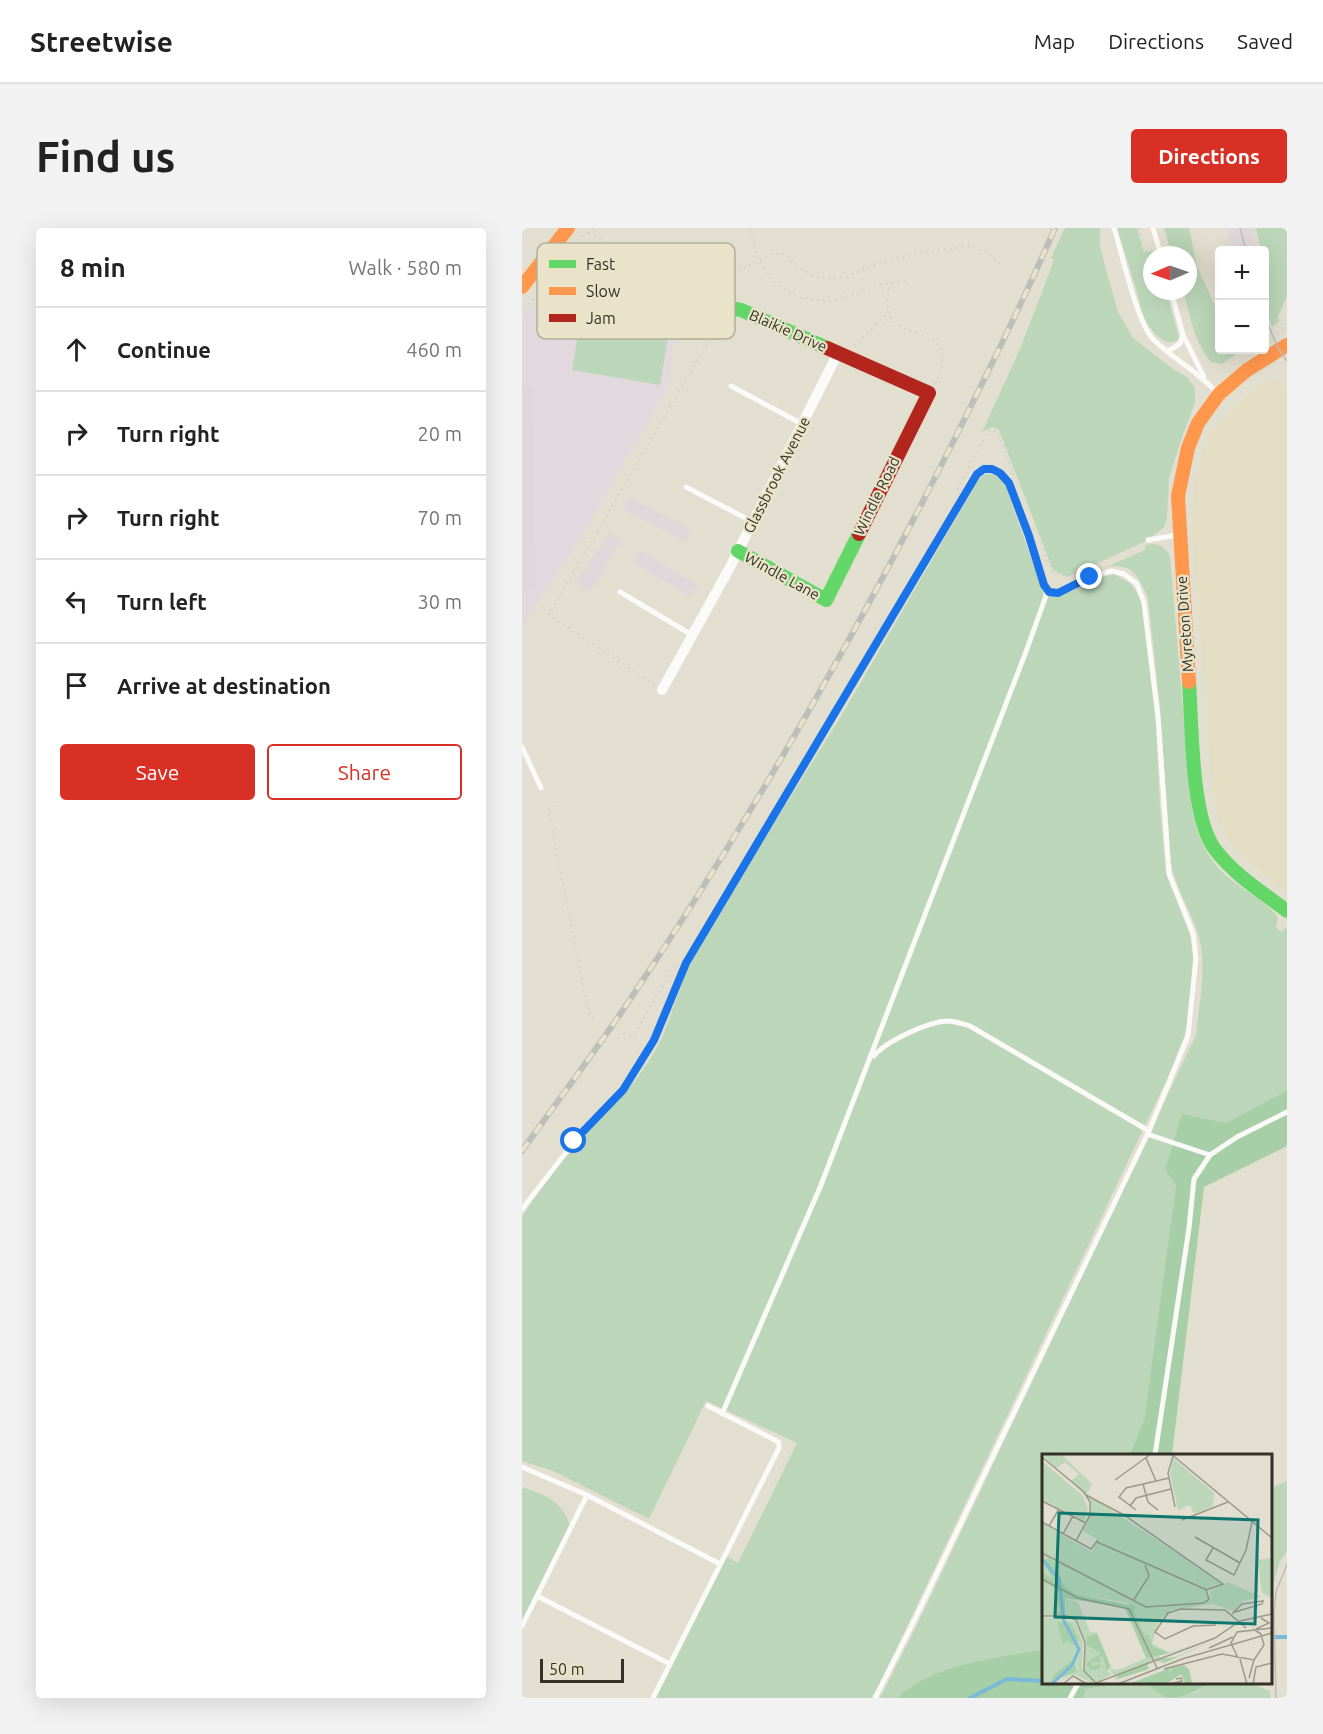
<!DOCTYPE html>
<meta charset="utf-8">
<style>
:root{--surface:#fff;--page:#f2f2f2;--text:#222;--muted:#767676;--line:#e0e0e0;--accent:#d93025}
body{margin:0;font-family:Ubuntu,sans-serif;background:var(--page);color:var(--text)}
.controls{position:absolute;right:18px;top:18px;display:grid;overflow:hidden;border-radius:6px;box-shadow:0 6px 24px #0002}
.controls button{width:54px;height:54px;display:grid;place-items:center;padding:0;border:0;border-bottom:2px solid var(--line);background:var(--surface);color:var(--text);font:30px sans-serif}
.compass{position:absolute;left:621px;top:18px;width:54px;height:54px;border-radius:50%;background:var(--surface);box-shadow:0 6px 24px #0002;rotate:268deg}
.scale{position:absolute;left:18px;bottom:15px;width:84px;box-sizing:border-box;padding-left:6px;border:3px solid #333127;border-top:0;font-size:16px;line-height:21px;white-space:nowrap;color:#333127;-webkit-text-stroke:4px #e9e4c9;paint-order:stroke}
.stop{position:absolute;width:18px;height:18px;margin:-14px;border:4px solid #1a73e8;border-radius:50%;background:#fff}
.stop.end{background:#1a73e8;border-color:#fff;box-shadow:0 2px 6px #0008}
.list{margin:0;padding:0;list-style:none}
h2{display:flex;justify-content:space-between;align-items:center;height:78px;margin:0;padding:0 24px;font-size:26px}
h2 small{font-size:20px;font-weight:400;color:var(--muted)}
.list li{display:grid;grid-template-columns:39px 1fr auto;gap:18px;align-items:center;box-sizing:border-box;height:84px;padding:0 24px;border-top:2px solid var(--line)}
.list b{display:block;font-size:22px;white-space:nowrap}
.list em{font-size:20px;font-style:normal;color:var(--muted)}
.actions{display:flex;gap:12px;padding:18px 24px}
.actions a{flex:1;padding:14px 0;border:2px solid var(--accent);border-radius:6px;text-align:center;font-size:21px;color:var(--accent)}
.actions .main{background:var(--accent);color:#fff}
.icon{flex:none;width:33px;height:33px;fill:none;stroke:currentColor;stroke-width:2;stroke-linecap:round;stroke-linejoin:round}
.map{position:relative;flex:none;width:765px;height:1470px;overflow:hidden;border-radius:6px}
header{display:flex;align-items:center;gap:36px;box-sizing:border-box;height:84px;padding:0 30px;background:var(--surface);border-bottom:2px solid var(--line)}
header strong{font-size:28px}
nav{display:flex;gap:33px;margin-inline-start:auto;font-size:21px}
.intro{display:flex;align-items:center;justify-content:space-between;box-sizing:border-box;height:144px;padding:0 36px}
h1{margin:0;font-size:42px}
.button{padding:15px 27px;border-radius:6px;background:var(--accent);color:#fff;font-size:21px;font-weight:700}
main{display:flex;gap:36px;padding:0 36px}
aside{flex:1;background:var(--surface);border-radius:6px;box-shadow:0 6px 24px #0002}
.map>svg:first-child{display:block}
.built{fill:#e2ddc3}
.education{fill:#e1d9dd}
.green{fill:#bcd6b9}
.forest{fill:#a6cfa7}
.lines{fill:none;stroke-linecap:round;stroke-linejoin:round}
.stream{stroke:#7ab9d8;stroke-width:4}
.building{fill:#e0d7db}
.path{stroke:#cfcfcb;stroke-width:2;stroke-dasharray:1.5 4.5;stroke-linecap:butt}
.lane{stroke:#fbfaf8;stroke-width:5}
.street{stroke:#fbfaf8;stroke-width:10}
.fast{stroke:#63d668;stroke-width:14}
.slow{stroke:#ff974d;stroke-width:14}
.jam{stroke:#b3261e;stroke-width:14}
.tram{stroke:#bdbdb9;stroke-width:1.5}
.rail-casing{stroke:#bdbdb9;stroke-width:6}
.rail{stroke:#e9e4c9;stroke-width:4;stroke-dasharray:11;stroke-linecap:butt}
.route{stroke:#1a73e8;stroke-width:8}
.labels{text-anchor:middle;stroke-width:4.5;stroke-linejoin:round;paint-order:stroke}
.street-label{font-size:15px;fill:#333127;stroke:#e9e4c9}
.inset-river{fill:none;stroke:#7ab9d8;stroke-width:3}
.inset-road{fill:none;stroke:#9c998c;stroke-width:1.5}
.view{fill:#0f766e;fill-opacity:0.15;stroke:#0f766e;stroke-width:3}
.inset-edge{fill:none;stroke:#333127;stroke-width:3}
.key{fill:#e9e4c9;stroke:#b2ae98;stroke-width:1.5}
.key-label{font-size:16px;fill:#333127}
</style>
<header>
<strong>Streetwise</strong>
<nav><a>Map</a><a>Directions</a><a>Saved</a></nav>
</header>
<div class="intro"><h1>Find us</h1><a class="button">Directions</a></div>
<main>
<aside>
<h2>8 min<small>Walk · 580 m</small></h2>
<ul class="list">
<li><svg class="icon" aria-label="ahead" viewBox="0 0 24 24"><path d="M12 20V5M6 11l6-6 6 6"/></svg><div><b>Continue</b></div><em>460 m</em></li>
<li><svg class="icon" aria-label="right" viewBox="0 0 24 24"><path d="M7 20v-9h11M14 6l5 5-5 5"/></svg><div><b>Turn right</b></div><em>20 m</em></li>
<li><svg class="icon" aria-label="right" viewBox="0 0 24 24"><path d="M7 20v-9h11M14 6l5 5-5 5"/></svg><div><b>Turn right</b></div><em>70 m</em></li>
<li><svg class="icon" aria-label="left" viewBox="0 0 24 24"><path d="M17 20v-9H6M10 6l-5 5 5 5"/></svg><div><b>Turn left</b></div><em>30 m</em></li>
<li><svg class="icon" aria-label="arrive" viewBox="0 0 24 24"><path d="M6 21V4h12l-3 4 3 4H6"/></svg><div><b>Arrive at destination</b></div></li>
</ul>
<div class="actions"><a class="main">Save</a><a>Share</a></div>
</aside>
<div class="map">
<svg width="765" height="1470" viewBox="0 0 765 1470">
<rect width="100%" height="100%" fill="#e2dfd0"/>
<path class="built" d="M 758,152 L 765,161 L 765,664 L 715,625 L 699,601 L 691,571 L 669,290 L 674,248 L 687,204 L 736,156 Z"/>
<path class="education" d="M 32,51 L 158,73 L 145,162 L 55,316 L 0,398 L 0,91 Z"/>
<g class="green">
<path d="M 543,0 L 578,0 L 578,19 L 586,49 L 596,84 L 611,110 L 651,141 L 664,148 L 673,160 L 673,175 L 660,209 L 647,250 L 645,290 L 642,299 L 626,312 L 545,349 L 531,342 L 477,202 L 471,199 L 460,204 L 499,119 L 532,32 L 529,30 Z"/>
<path d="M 595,0 L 615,0 L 622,24 L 633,23 L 634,27 L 630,27 L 630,63 L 644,63 L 657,110 C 646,124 628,102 623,91 C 619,83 617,72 615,64 C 608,42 602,21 595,0 Z"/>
<path d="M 642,0 L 667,0 L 675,38 L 697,87 L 698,122 L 710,122 L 713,127 L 700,136 L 689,134 C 672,113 668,88 661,63 L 666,63 L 666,27 L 650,27 Z"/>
<path d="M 734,0 L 765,0 L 765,68 L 756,89 L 757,93 L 750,99 L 743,79 L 742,22 L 739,22 Z"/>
<path d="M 63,64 L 151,79 L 138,157 L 50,142 Z"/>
<path d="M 468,246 L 475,248 L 483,256 L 522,367 C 542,373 571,349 592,346 L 609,356 L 619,371 L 633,478 L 638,579 L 644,645 L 669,710 L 671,732 L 668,783 L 662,809 L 646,849 L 351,1470 L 134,1470 L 204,1328 L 216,1335 L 275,1215 L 184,1173 L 127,1291 L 31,1243 L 0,1233 L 0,989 L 32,941 L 114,852 L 132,825 L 142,805 L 172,723 L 321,485 L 457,251 L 462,247 Z"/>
<path d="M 631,316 C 640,317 643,320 648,328 L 668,568 C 673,601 681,629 708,651 C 723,663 740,672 754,686 L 756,691 L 754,699 L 759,704 L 765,699 L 765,884 L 643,942 L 654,957 L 622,1192 L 608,1227 L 522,1227 L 522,1417 L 518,1422 C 473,1430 408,1436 375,1470 L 358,1470 L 396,1395 L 674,807 C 677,776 685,740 677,709 C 670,684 654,662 649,635 L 638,479 L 626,370 C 617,348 609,332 582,340 L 623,322 L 623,317 Z"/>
<path d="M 765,1253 L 765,1323 L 758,1334 L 749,1363 L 749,1260 Z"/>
<path d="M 0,1259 C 23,1267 41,1273 48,1298 L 0,1393 Z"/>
<path d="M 606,1454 L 622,1454 L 646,1470 L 561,1470 L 564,1461 Z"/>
<path d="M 688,1454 L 725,1454 L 748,1463 L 748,1470 L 652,1470 L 675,1464 Z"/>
</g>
<g class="forest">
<path d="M 765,863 L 765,918 L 682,959 L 650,1227 L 608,1227 L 622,1192 L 654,957 L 643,942 L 660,886 L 704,895 Z"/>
<path d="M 522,1417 L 522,1454 L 606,1454 L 564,1461 L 561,1470 L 375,1470 C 408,1436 473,1430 518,1422 Z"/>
<path d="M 622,1454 L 688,1454 C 678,1462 662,1470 647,1470 C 639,1468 629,1458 622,1454 Z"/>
</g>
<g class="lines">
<g class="stream">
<path d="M 748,1409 L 765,1409"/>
<path d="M 548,1454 L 549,1454"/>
<path d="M 448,1470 L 485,1451 L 522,1453"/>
</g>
</g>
<g class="building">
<path d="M 705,0 L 730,0 L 734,18 L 710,22 Z"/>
<path d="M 0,159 L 10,159 L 14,363 L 0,363 Z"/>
<path d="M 107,269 L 169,301 L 163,314 L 100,281 Z"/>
<path d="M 87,304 L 100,312 L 80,342 L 81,343 L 68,364 L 54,355 Z"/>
<path d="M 118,322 L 176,357 L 168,369 L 110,334 Z"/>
</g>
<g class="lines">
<g class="path">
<path d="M 228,0 L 237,33 L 247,48 L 258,59 L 277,69 L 307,74 L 355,57 L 387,52"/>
<path d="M 617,0 L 624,23 L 630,22"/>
<path d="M 67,4 L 112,31 L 162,50 L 180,52 L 197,49 L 218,42 L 252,25 L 263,26 L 276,39 L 292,48 L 308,51 L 324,49 L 354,36 L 401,25 L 448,18 L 464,24 L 478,36"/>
<path d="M 731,22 L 737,21 L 732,0"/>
<path d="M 39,37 L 57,11 L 73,0"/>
<path d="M 199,48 L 209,67"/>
<path d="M 369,54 C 367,60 365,66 365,72 C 363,122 446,89 413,156"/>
<path d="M 0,86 L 20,60"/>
<path d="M 751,109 L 759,103 L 765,94"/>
<path d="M 332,118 L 367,84"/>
<path d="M 435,261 L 466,203 L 471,202 L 476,205 L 492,248"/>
<path d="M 519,315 L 530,344 L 545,349 L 620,314"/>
<path d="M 132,457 L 27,387 L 199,91"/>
<path d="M 33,578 L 26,581 L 67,785 L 73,793"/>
<path d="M 96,810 L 103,810 L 112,807 L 155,733"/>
</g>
<g class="lane">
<path d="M 592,0 C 600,25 615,96 632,112 C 652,132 676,143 695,165"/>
<path d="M 631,0 L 639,27"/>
<path d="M 649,63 L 661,107 L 682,149"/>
<path d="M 646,123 L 658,116 L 661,107"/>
<path d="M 209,158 L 280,196"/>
<path d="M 164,259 L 231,294"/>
<path d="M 626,312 L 656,307"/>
<path d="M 98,364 L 170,407"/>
<path d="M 0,519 L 19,560"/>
<path d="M 352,828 C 364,813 406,794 425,793 C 433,793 440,796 448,798 L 627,903"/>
<path d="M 628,907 L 688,927"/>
<path d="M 0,981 L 53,913 L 101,862 L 132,812 L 164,735 L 455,246 L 462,241 L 470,241 L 478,245 L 487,255 L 507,308 L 522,357 L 527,364 L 536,365 L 568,349 L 590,343 L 602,346 L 615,356 L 622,375 L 636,489 L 647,646 L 671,705 L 674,730 L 666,808 L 627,903 L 389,1399 L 353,1470"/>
<path d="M 200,1186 L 299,957 L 505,421 L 526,362"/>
<path d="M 633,1227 L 667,1000 L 672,951 L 688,927 L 715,909 L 765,884"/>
<path d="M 0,1239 L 65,1267 L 198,1336"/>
<path d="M 15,1368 L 148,1436"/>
<path d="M 0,1398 L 65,1267"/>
<path d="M 131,1470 L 257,1220 L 257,1215 L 253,1212 L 186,1178"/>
<path d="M 548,1470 L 557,1454"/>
</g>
<path class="street" d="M 140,462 L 207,341 L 316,125"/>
<g class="fast">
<path d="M 12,44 L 219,82 L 305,120"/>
<path d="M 216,323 L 304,372 L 337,306"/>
<path d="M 667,454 C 670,496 669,588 692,620 C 711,646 740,664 765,683"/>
</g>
<g class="slow">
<path d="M 0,59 L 46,0"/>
<path d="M 667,454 L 656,268 L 666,220 L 676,195 L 697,166 L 725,142 L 765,117"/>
</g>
<path class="jam" d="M 305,120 L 407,165 L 337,306"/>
<g class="tram">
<path d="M 718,0 L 724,22"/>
<path d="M 742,87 L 756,120 L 765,133"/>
<path d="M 754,1470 L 752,1386 L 754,1364 L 765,1336"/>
</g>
<g class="rail-casing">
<path id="rail" d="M 0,923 C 34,875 70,828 103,779 C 224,599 332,411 429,218 C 465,146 501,74 533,0"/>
</g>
<use href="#rail" class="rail"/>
</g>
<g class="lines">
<path class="route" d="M 52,913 L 101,862 L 132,812 L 164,735 L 455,246 L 462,241 L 470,241 L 478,245 L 487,255 L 507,308 L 522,357 L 527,364 L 536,365 L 568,349"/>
</g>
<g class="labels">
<g class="street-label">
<text transform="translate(266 103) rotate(24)" y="5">Blaikie Drive</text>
<text transform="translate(255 247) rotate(-63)" y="5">Glassbrook Avenue</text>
<text transform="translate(355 268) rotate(-64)" y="5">Windle Road</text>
<text transform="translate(260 348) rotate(29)" y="5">Windle Lane</text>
<text transform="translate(663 396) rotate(-94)" y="5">Myreton Drive</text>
</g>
</g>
<g transform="translate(520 1226)">
<rect width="230" height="230" fill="#e2dfd0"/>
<path d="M 0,0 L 19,0 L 50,30 L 45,40 L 181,129 L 164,135 L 170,149 L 167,137 L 186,128 L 220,143 L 202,147 L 191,157 L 171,150 L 129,156 L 117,166 L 110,190 L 127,198 L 151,191 L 117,202 L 122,209 L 112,207 L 86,149 L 32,140 L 21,130 L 18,116 L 3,110 L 11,124 L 0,118 L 0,69 L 50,98 L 56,86 L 41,77 L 47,65 L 48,47 L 29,27 L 37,20 L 23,8 L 14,14 ZM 131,4 L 172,39 L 171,52 L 152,60 L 148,51 L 136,56 L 128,19 ZM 0,7 L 41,42 L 46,55 L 42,66 L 0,46 ZM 229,104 L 230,104 L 229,144 L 220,139 L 215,106 ZM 0,127 L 15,136 L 18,156 L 14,161 L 0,161 ZM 22,144 L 36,148 L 48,178 L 55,179 L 44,183 L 45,191 L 58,197 L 65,217 L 70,220 L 58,227 L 50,228 L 43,218 L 43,189 L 34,165 L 23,161 ZM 0,163 L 33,167 L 41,188 L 40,213 L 50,229 L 32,220 L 15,229 L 36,215 L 32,205 L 8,229 L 0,230 ZM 15,168 L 29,169 L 32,192 L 26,187 L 21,189 ZM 109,202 L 110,206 L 77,221 L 75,227 L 68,215 L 76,216 Z" fill="#bcd6b9" fill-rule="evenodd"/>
<path d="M 7,104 L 16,111 L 21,130 L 32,140 L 93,152 L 92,158 L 103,182 L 106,180 L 111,193 L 127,199 L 104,204 L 83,154 L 23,144 L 23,161 L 14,161 L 18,156 L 14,147 L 15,136 L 0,127 L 0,118 L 10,124 L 1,108 ZM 15,168 L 29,169 L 37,185 L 32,192 L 26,187 L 21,190 ZM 55,179 L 69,213 L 65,217 L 60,202 L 57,203 L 59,208 L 50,208 L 49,212 L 59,210 L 58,214 L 50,216 L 44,210 L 59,199 L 45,191 L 44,183 ZM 176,185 L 122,209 L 118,205 L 133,203 ZM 32,205 L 35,217 L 8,229 L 13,220 ZM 110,206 L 105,210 L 107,215 L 76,225 L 76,221 ZM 142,211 L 147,215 L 150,229 L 143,229 L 139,220 L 126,229 L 87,230 L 128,214 L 128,221 L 129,214 Z" fill="#a6cfa7"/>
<path class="inset-river" d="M 1,106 L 17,125 L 22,167 L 37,195 L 30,211 L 10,230"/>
<path class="inset-road" d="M 129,0 L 230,84M 131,2 L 126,19 L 133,53M 0,3 L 42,38 L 48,48 L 48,61 L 34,87M 104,4 L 114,27M 73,26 L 109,0M 101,30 L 106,48 L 116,56M 0,47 L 44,69M 88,52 L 94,44 L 129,35M 94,56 L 77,43 L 84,34 L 127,24M 140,66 L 186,48M 0,68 L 49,95 L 56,86M 7,72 L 17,55M 21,80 L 31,62M 153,83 L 198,109M 55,88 L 165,136M 171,94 L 164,106 L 192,121 L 204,96 L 210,68M 0,99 L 104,153 L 162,149 L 167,145 L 164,136 L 181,130 L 82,61 L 44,41M 0,125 L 36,144 L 87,155 L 115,214M 91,147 L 107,122 L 103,111M 190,160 L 200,150 L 221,147 L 220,150 L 193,158M 0,162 L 25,162 L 34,166 L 43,189 L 42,217 L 54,229 L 173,184 L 198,167 L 230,160M 174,171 L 151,172 L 123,185 L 113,178 L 126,159 L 139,155 L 183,156 L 204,174M 214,175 L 227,169 L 219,164M 167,194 L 191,183M 196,204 L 189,189 L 195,178 L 230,174M 198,205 L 205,230M 122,215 L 180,200 L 212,206 L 222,191 L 219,180 L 211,175M 207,224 L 212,206M 21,230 L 31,222 L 45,230M 76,230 L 140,205 L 230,179M 128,230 L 140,227 L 139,224 L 134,225M 211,230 L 214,213 L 230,209"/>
<path class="view" d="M 17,59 L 216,66 L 213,170 L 13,163 Z"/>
<rect width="230" height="230" class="inset-edge"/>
</g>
<rect x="15" y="15" width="198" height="96" rx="9" class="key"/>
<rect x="27" y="32" width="27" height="8" fill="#63d668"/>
<rect x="27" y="59" width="27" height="8" fill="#ff974d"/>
<rect x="27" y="86" width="27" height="8" fill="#b3261e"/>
<g class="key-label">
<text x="64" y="42">Fast</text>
<text x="64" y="69">Slow</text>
<text x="64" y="96">Jam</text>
</g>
</svg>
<div class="controls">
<button>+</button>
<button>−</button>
</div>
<svg class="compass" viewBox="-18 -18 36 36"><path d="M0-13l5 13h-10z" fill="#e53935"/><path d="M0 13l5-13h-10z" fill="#767676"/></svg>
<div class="scale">50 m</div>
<div class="stop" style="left:52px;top:913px"></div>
<div class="stop end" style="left:568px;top:349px"></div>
</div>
</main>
